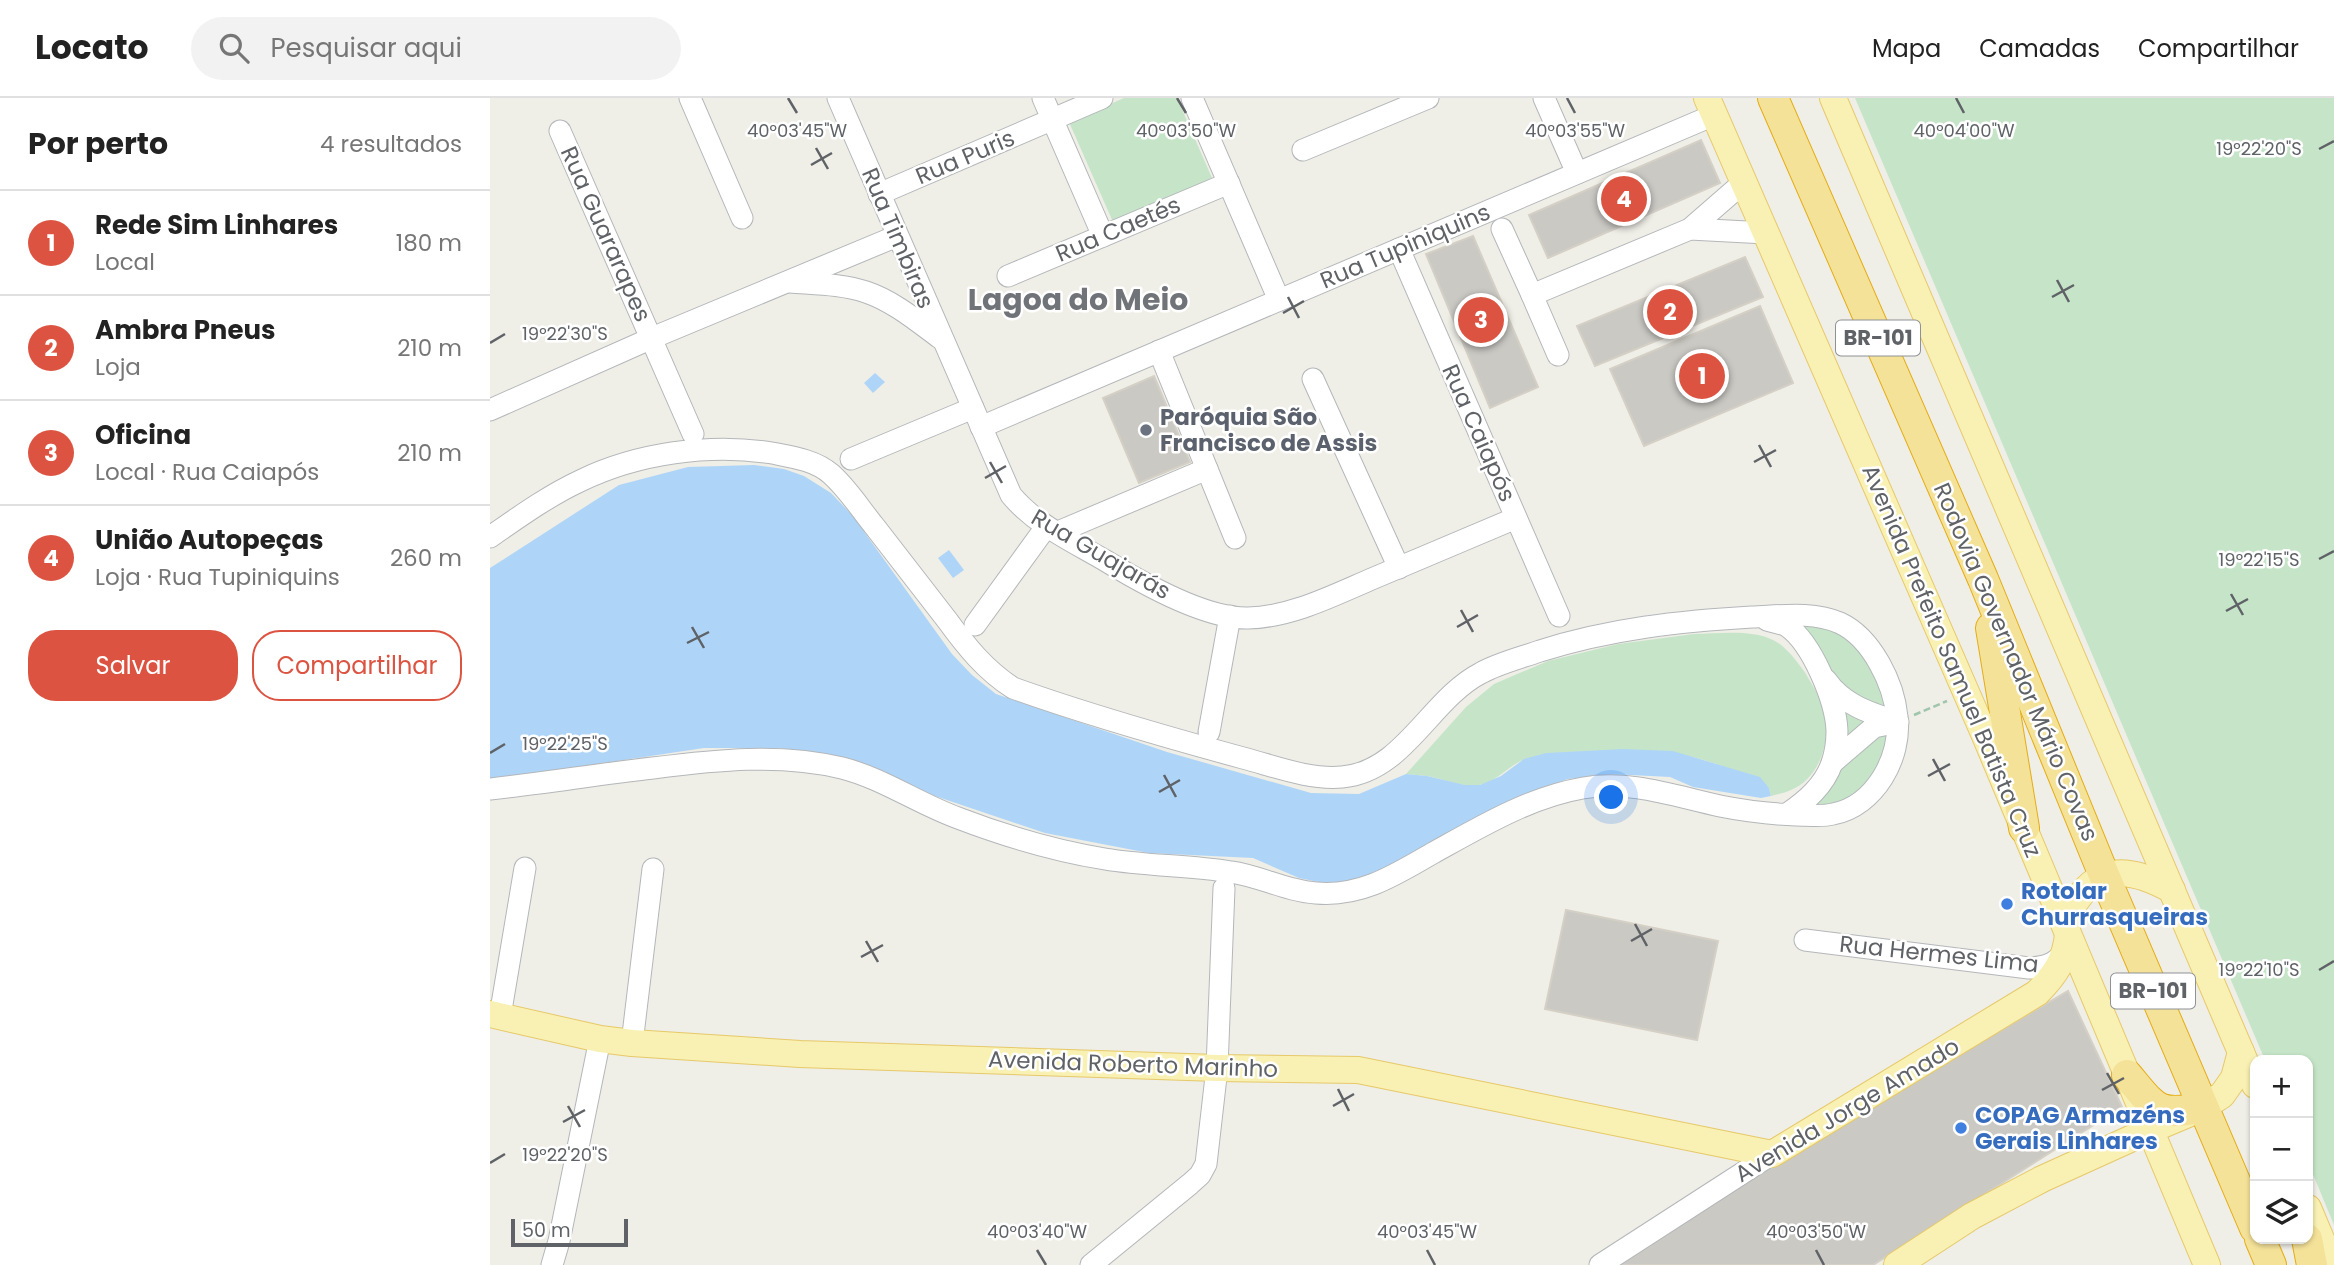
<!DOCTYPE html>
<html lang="pt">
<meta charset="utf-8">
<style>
:root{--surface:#fff;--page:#f2f2f2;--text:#222;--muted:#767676;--line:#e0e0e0;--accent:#dc5441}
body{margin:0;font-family:Poppins,sans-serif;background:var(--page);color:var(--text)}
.controls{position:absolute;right:21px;bottom:21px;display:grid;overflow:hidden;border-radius:14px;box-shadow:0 2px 5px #0004}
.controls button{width:63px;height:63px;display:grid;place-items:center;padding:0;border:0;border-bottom:2px solid var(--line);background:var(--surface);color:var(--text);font:35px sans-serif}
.scale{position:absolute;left:21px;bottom:18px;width:117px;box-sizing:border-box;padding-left:7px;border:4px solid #5f6266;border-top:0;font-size:19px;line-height:24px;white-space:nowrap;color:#5f6266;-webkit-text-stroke:5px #fff;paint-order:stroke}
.you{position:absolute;left:1122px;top:700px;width:24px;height:24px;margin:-18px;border:5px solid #fff;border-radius:50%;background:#1a73e8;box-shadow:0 0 0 10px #1a73e833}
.badge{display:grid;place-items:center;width:46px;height:46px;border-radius:50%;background:var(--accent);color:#fff;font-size:23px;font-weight:700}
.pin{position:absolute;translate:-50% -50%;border:4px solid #fff;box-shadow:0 2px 7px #0006}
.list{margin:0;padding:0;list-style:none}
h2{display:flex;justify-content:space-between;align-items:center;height:91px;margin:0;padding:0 28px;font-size:30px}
h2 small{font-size:23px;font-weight:400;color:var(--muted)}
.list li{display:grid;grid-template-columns:46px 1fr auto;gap:21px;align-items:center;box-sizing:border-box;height:105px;padding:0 28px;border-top:2px solid var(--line)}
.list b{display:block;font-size:26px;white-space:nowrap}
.list p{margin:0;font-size:23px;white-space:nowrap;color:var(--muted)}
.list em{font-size:23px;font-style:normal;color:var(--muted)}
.actions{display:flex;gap:14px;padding:21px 28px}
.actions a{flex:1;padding:16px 0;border:2px solid var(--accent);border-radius:28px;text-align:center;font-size:24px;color:var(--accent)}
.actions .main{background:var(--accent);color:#fff}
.icon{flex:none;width:38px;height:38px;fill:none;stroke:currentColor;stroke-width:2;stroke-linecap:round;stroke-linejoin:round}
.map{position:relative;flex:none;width:1844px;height:1167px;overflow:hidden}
header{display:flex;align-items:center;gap:42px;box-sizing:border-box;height:98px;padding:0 35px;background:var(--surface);border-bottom:2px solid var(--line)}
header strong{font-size:33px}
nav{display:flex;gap:38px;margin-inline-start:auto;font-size:24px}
.search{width:490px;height:63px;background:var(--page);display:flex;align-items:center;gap:18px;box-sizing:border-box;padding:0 24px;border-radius:38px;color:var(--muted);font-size:26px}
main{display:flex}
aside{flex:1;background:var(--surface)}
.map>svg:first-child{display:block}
.green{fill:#c6e5c8}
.water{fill:#aed5f8}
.building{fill:#cbc9c4;stroke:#d4d0c6;stroke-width:2}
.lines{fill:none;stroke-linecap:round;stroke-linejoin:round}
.minor-casing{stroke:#b4b7ba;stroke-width:23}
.major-casing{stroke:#e6c969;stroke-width:28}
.highway-casing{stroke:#e4ac13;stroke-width:32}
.path{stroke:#a0c5ad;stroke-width:2.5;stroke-dasharray:7 3.5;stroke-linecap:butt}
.minor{stroke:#fff;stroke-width:21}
.major{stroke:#f9f1b3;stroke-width:26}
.highway{stroke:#f5e299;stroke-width:30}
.ticks{fill:none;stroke:#5f6266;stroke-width:2.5}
.worship-dot{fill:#6b7280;stroke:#fff;stroke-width:2.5}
.shop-dot{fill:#3f7fe0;stroke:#fff;stroke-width:2.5}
.labels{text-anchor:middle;stroke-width:5;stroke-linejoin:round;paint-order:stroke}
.shield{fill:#fff;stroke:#8f9194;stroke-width:2}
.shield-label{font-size:21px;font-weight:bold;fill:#5f6266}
.street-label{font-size:23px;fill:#5f6266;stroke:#fff}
.worship-label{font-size:23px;font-weight:bold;fill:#5b616d;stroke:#fff;text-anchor:start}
.shop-label{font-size:23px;font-weight:bold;fill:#366cbe;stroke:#fff;text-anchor:start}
.district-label{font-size:30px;font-weight:bold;fill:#707378;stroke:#fff}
.ticks-label{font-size:18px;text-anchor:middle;fill:#5f6266;stroke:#fff;stroke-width:5;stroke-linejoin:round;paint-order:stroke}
</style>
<header>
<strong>Locato</strong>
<div class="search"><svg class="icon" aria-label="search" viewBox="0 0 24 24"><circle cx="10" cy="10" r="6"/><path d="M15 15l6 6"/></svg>Pesquisar aqui</div>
<nav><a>Mapa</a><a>Camadas</a><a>Compartilhar</a></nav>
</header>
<main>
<aside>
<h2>Por perto<small>4 resultados</small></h2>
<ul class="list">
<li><span class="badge">1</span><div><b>Rede Sim Linhares</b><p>Local</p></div><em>180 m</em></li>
<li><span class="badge">2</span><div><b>Ambra Pneus</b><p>Loja</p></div><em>210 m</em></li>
<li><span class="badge">3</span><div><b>Oficina</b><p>Local · Rua Caiapós</p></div><em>210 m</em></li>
<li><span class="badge">4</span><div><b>União Autopeças</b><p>Loja · Rua Tupiniquins</p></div><em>260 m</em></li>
</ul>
<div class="actions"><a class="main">Salvar</a><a>Compartilhar</a></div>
</aside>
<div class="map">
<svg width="1844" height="1167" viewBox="0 0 1844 1167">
<rect width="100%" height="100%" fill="#efeee7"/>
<g class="green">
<path d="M 634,0 L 687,0 L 722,80 L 623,124 L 579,24 Z"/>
<path d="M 1365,0 L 1844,0 L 1844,1127 L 1818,1064 L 1818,962 L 1775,962 Z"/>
<path d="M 1315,517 L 1370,540 L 1407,638 L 1366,708 L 1297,716 L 1331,684 L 1341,606 L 1296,528 Z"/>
<path d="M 1204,536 C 1228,536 1260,531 1283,542 C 1296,548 1308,565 1316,576 C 1322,587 1330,598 1333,609 C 1343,638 1331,680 1301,692 C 1295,695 1288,696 1281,698 L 1279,690 C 1207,651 1164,648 1084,656 C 1068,657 1051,657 1036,661 C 1021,665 1008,683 990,687 C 973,690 954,681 937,678 C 930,677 923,677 916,676 L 976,609 L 1004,586 L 1058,563 L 1128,546 Z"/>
</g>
<g class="water">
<path d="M 385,275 L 395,284 L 383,295 L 374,285 Z"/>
<path d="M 264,367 L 294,371 L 314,378 L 341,395 L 362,417 L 462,556 L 482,577 L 506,596 L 677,654 L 821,695 L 869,696 L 916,676 L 937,678 L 975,687 L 990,687 L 1011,678 L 1034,661 L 1056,655 L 1133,651 L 1183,653 L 1270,679 L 1279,690 L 1281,698 L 1271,700 L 1203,689 L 1180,679 L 1121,676 L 1078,681 L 1019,703 L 897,770 L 863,783 L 838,786 L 809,780 L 763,760 L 659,755 L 555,735 L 445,698 L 360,661 L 291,650 L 214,650 L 0,682 L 0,470 L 129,387 L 198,369 Z"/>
<path d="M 459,452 L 474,472 L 463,480 L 448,460 Z"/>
</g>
<g class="building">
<path d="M 1211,42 L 1230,85 L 1058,160 L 1039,117 Z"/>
<path d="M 983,138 L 1048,289 L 1000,310 L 936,156 Z"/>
<path d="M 1255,159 L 1273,199 L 1105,268 L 1087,228 Z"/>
<path d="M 1270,208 L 1303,285 L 1154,348 L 1120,271 Z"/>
<path d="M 664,278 L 700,364 L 649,385 L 613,300 Z"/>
<path d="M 1076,812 L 1228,843 L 1207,942 L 1055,911 Z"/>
<path d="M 1578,893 L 1632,1009 L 1383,1167 L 1129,1167 L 1308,1051 Z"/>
</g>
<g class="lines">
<g class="minor-casing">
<g id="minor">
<path d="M 200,0 L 252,120"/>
<path d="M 348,0 L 521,397 C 546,427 582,443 616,463 C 652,485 715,521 758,520 C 802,519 844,497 884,480 C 931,460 978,440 1026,420"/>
<path d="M 553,0 L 613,138"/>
<path d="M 702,0 L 789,202"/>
<path d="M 1054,0 L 1087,75"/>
<path d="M 70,33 L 203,336"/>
<path d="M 813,52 L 938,0"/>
<path d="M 389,96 L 612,0"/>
<path d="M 1012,131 L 1042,197 L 1200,131 L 1254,84"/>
<path d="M 1200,131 L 1276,135"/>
<path d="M 909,151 L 1069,518"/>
<path d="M 518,178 L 739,85"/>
<path d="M 300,184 C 325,186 352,186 376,194 C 403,203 427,223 450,240"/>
<path d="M 1042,197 L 1068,257"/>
<path d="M 669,253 L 745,440"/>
<path d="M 823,281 L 909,470"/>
<path d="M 0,312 L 162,240 L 407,138"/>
<path d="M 491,329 L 1224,17"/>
<path d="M 361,361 L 483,310"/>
<path d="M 568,434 L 717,371"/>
<path d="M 0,439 C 29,419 58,398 90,383 C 147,355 220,345 282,355 C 302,359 325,362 341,376 C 358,391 371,412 385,429 C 409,460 433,491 457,522 C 476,548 495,572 523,590 C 598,617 676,639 753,660 C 784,668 819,682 852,679 C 914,674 940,601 991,575 C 1009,565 1030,560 1050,553 C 1119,531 1190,523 1262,519 C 1290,518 1323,513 1350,525 C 1382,540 1404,586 1407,619 C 1412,659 1385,708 1343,716 C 1332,719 1317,717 1306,717 C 1280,716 1255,713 1230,708 C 1184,698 1141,682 1093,690 C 1040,699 990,729 943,755 C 905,777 871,799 826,795 C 796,793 770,778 741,774 C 699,767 656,768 615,761 C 566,753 515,738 468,720 C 429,706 392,680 352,670 C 290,655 226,662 163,670 C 109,676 55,685 0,691"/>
<path d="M 1277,522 C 1283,524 1291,525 1297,528 C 1322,545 1346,603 1347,633 C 1347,642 1345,656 1342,665 C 1334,688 1316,703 1297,716"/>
<path d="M 485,527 L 556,429"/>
<path d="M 1336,582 C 1353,607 1380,615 1408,624 L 1384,629 L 1342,665"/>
<path d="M 719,634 L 740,518"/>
<path d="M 1315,842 L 1539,870 C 1554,869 1563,867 1573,856"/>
<path d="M 10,918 L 35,770"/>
<path d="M 142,945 L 163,771"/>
<path d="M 62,1167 L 69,1143 L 110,941"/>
<path d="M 601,1167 L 700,1086 L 710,1077 L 716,1066 L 727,970 L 734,790"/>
<path d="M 1110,1167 L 1282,1056"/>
</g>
</g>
<g class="major-casing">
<g id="major">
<path d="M 1217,0 L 1496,640 L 1717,1167"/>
<path d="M 1343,0 L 1765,987"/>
<path d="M 1574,824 C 1600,770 1630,763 1682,792"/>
<path d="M 0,916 L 110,941 L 142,945 L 310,956 L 727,970 L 868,972 L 1282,1056 L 1547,895 C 1565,877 1576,861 1578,836"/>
<path d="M 1818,1110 L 1842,1167"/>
<path d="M 1407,1167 L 1482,1118 L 1552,1081 L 1660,1032 L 1712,1010 L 1732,997 L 1744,980 L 1751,954"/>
</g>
</g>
<g class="highway-casing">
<g id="highway">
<path d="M 1283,0 L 1493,481 L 1614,777 L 1765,1130"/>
<path d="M 1501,530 L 1534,730"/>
<path d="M 1637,977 C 1666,1011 1666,1018 1712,1010"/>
<path d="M 1770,1141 L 1781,1167"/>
<path d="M 1817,1141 L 1822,1167"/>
</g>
</g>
<path class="path" d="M 1424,617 L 1457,603"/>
<use href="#minor" class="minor"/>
<use href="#major" class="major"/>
<use href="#highway" class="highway"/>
</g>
<path class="ticks" d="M 298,0 L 307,15M 687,0 L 696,15M 1077,0 L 1085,15M 1466,0 L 1474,15M 326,50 L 338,71M 1829,51 L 1844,43M 321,67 L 342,55M 1567,182 L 1579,204M 798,199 L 809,220M 1562,199 L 1584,187M 793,215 L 814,203M 0,245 L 15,236M 1269,347 L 1281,369M 500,364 L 512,385M 1264,364 L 1286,352M 495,380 L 516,368M 1829,461 L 1844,453M 1741,496 L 1753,517M 971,512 L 983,534M 1736,513 L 1758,501M 202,529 L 214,550M 967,529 L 988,517M 197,545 L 219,534M 0,655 L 15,646M 1443,661 L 1455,683M 674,677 L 686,699M 1438,678 L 1460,666M 669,694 L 690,682M 1145,826 L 1157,848M 376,843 L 388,864M 1141,843 L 1162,831M 371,859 L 393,847M 1829,872 L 1844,863M 1617,975 L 1629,996M 848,991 L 859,1013M 1612,992 L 1634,980M 78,1008 L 90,1029M 843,1008 L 864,996M 73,1024 L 95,1012M 0,1065 L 15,1056M 547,1152 L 556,1167M 937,1152 L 945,1167M 1326,1152 L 1334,1167"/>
<circle class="worship-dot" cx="656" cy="332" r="7"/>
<g class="shop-dot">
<circle cx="1517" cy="806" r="7"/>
<circle cx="1471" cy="1030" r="7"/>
</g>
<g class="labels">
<g class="shield">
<rect x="1346" y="222.5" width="84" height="35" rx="5"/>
<rect x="1621" y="875.5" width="84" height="35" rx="5"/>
</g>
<g class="shield-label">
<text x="1388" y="247">BR-101</text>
<text x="1663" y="900">BR-101</text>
</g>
<g class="street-label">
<text transform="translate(475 59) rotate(-23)" y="8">Rua Puris</text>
<text transform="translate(628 131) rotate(-23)" y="8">Rua Caetés</text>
<text transform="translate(116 136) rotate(66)" y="8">Rua Guararapes</text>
<text transform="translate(408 140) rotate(67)" y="8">Rua Timbiras</text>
<text transform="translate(915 148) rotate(-23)" y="8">Rua Tupiniquins</text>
<text transform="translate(989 335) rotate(66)" y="8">Rua Caiapós</text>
<text transform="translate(611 456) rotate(30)" y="8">Rua Guajarás</text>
<text transform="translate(1462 563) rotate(67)" y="8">Avenida Prefeito Samuel Batista Cruz</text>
<text transform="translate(1526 564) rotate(67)" y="8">Rodovia Governador Mário Covas</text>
<text transform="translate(1449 856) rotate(6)" y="8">Rua Hermes Lima</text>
<text transform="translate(643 966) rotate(2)" y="8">Avenida Roberto Marinho</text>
<text transform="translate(1357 1012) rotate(-31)" y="8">Avenida Jorge Amado</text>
</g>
<g class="worship-label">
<text x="670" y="327">Paróquia São<tspan x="670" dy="26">Francisco de Assis</tspan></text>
</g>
<g class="shop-label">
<text x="1531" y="801">Rotolar<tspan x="1531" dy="26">Churrasqueiras</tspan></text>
<text x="1485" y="1025">COPAG Armazéns<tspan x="1485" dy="26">Gerais Linhares</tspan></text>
</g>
<g class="district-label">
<text x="588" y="212">Lagoa do Meio</text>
</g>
</g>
<g class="ticks-label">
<text x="307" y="39">40°03'45"W</text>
<text x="696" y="39">40°03'50"W</text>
<text x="1085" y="39">40°03'55"W</text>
<text x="1474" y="39">40°04'00"W</text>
<text x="1769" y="57">19°22'20"S</text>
<text x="75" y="242">19°22'30"S</text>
<text x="1769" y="468">19°22'15"S</text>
<text x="75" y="652">19°22'25"S</text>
<text x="1769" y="878">19°22'10"S</text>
<text x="75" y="1063">19°22'20"S</text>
<text x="547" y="1140">40°03'40"W</text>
<text x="937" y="1140">40°03'45"W</text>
<text x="1326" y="1140">40°03'50"W</text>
</g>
</svg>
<div class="controls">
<button>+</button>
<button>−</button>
<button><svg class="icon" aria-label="layers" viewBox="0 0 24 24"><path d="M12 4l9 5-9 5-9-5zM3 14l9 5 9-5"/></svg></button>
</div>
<div class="scale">50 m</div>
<div class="you"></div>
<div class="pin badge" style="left:1212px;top:278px">1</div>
<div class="pin badge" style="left:1180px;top:214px">2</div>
<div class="pin badge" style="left:991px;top:222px">3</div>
<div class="pin badge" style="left:1134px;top:101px">4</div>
</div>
</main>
